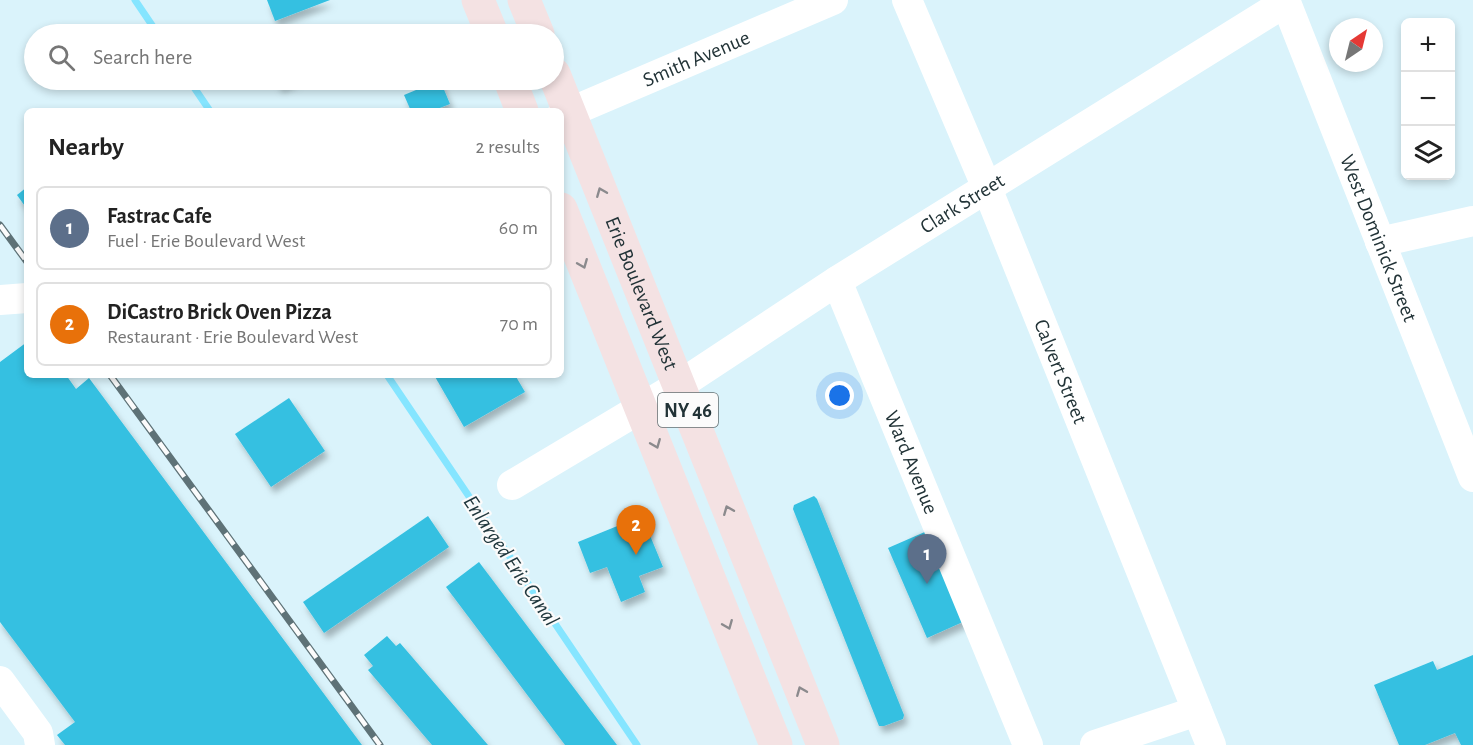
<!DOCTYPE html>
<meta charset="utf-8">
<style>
:root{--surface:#fff;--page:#f2f2f2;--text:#222;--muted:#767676;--line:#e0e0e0;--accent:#a91239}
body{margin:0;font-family:"Alegreya Sans",sans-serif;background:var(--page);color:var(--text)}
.controls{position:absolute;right:18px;top:18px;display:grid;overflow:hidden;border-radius:9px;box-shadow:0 3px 9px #0003}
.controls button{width:54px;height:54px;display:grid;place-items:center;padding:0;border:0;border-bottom:2px solid var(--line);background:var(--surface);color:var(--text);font:30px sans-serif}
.compass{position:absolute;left:1329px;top:18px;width:54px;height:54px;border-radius:50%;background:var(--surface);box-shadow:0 3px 9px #0003;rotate:35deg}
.you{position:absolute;left:840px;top:396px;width:21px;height:21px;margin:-15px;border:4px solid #fff;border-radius:50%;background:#1a73e8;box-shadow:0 0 0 9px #1a73e833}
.badge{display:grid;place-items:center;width:39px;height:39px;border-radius:50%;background:var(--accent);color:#fff;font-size:20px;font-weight:700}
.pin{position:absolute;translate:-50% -50px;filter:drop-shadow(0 2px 3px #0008)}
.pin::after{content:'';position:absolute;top:32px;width:21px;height:18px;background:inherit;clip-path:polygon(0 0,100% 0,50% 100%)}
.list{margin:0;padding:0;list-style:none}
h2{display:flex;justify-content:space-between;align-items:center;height:78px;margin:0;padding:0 24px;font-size:26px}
h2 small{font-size:20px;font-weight:400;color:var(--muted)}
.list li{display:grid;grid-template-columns:39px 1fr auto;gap:18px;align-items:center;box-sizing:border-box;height:84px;margin:0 12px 12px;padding:0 12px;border:2px solid var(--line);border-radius:9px}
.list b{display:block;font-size:22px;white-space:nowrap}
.list p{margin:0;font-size:20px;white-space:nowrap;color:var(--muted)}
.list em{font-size:20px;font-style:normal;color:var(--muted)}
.icon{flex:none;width:33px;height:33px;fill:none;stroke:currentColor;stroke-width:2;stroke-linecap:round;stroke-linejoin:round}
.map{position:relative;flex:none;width:1473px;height:745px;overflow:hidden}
.search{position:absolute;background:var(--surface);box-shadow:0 3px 9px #0003;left:24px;top:24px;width:540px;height:66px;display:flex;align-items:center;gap:15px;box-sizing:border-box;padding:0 21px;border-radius:33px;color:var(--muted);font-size:22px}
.panel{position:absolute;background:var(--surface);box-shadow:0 3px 9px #0003;left:24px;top:108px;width:540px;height:270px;border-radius:9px}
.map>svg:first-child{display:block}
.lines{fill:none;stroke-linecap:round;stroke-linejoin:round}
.stream{stroke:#85e5ff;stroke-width:7}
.building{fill:#34c0e1;filter:url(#shadow)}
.minor{stroke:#fff;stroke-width:30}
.major{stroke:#f4e2e3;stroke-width:33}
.rail-casing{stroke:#5e7277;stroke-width:7}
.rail{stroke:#fbfbfb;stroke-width:4.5;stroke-dasharray:14;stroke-linecap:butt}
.oneway{stroke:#8b8a8d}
.labels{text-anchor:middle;stroke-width:4.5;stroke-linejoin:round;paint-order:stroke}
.shield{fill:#fbfbfb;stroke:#636f72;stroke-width:1.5}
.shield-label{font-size:20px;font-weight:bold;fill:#223337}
.street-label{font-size:21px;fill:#223337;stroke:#fbfbfb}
.water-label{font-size:22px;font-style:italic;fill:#21383e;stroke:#fbfbfb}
</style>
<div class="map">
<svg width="1473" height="745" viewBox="0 0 1473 745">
<defs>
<filter id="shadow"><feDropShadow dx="3.5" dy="6" stdDeviation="3" flood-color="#0004"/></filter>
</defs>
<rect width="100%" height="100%" fill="#daf3fb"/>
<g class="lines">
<g class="stream">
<path d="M 135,0 L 158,34"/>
<path d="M 189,80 L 210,111"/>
<path d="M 387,375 L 637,745"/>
</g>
</g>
<g class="building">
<path d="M 267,0 L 330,0 L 275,21 Z"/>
<path d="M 276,80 L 297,80 L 279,87 Z"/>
<path d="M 440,80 L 450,104 L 432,111 L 411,111 L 404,95 Z"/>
<path d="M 27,187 L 27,209 L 17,195 Z"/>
<path d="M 27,342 L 27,375 L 66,375 L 76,389 L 89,378 L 362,745 L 65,745 L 57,735 L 75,722 L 0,622 L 0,362 Z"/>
<path d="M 434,375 L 515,375 L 525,392 L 464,427 Z"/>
<path d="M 289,398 L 325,451 L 271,487 L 235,434 Z"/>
<path d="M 814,496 L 817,499 L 904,715 L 903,719 L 884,726 L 879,726 L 793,509 L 794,505 Z"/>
<path d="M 428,516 L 449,547 L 324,633 L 303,602 Z"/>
<path d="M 642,516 L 663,567 L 639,576 L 645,592 L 621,602 L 607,567 L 590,573 L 578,542 Z"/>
<path d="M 927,531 L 965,621 L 927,638 L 888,548 Z"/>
<path d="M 479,562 L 617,745 L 565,745 L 446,587 Z"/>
<path d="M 387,636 L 396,646 L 400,643 L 488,745 L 432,745 L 368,670 L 373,666 L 364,655 Z"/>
<path d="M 1473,655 L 1473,745 L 1461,745 L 1455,733 L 1425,745 L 1399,745 L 1374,685 L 1433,661 L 1437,670 Z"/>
</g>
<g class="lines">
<g class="minor">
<path id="s1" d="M 907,0 L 987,188 L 1211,745"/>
<path id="s2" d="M 1285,0 L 1473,477"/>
<path id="s3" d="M 561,116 L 833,0"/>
<path d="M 1380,242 L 1473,221"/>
<path id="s4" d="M 837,281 L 1028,745"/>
<path d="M 0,300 L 27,298"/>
<path id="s5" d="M 512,485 L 678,386 L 837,281 L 1286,2"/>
<path d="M 0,681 L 38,733 L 40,745"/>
<path d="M 1095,745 L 1197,711"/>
</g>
<g class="major">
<path d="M 478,0 L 492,34"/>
<path d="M 524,0 L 538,34"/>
<path id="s6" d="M 554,74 L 823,745"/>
<path d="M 510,80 L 522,111"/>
<path d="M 561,209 L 776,745"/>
</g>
<g class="rail-casing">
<g id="rail">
<path d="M 0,225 L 27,262"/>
<path d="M 110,375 L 380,745"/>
</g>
</g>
<use href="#rail" class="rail"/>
</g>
<defs><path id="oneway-chevron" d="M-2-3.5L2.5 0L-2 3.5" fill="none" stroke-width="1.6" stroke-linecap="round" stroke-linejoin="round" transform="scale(1.5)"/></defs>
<g class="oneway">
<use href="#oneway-chevron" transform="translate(601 192) rotate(-112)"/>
<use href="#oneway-chevron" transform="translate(583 264) rotate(68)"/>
<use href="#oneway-chevron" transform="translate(656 444) rotate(68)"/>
<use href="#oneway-chevron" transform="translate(728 510) rotate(-112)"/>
<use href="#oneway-chevron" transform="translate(728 625) rotate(68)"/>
<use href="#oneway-chevron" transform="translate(801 691) rotate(-112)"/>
</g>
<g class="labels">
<rect class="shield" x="658" y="393" width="60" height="34" rx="4.5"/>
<g class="shield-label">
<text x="688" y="417">NY 46</text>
</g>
<g class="street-label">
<text dy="7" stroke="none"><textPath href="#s3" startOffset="147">Smith Avenue</textPath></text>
<text dy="7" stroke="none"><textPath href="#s5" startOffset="531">Clark Street</textPath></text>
<text dy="7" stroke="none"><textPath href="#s2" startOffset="256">West Dominick Street</textPath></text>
<text dy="7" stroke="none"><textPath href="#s6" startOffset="236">Erie Boulevard West</textPath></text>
<text dy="7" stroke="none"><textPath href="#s1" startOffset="402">Calvert Street</textPath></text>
<text dy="7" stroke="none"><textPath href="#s4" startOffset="196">Ward Avenue</textPath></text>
</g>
<g class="water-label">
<text transform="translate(512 560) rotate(56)" y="8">Enlarged Erie Canal</text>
</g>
</g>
</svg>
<div class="controls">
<button>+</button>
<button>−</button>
<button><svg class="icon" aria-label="layers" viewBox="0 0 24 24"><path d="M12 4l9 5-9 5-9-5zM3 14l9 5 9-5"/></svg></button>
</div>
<svg class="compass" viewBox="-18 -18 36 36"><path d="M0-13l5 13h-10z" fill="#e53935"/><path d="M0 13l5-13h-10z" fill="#767676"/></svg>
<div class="you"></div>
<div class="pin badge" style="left:927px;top:584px;background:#5c6f8a">1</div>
<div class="pin badge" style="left:636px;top:555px;background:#e8710a">2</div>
<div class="search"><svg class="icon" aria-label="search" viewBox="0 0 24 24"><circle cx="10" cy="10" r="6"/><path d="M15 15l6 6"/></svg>Search here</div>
<section class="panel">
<h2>Nearby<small>2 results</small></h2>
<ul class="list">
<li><span class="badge" style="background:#5c6f8a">1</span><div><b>Fastrac Cafe</b><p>Fuel · Erie Boulevard West</p></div><em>60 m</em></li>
<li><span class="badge" style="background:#e8710a">2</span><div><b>DiCastro Brick Oven Pizza</b><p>Restaurant · Erie Boulevard West</p></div><em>70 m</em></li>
</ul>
</section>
</div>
